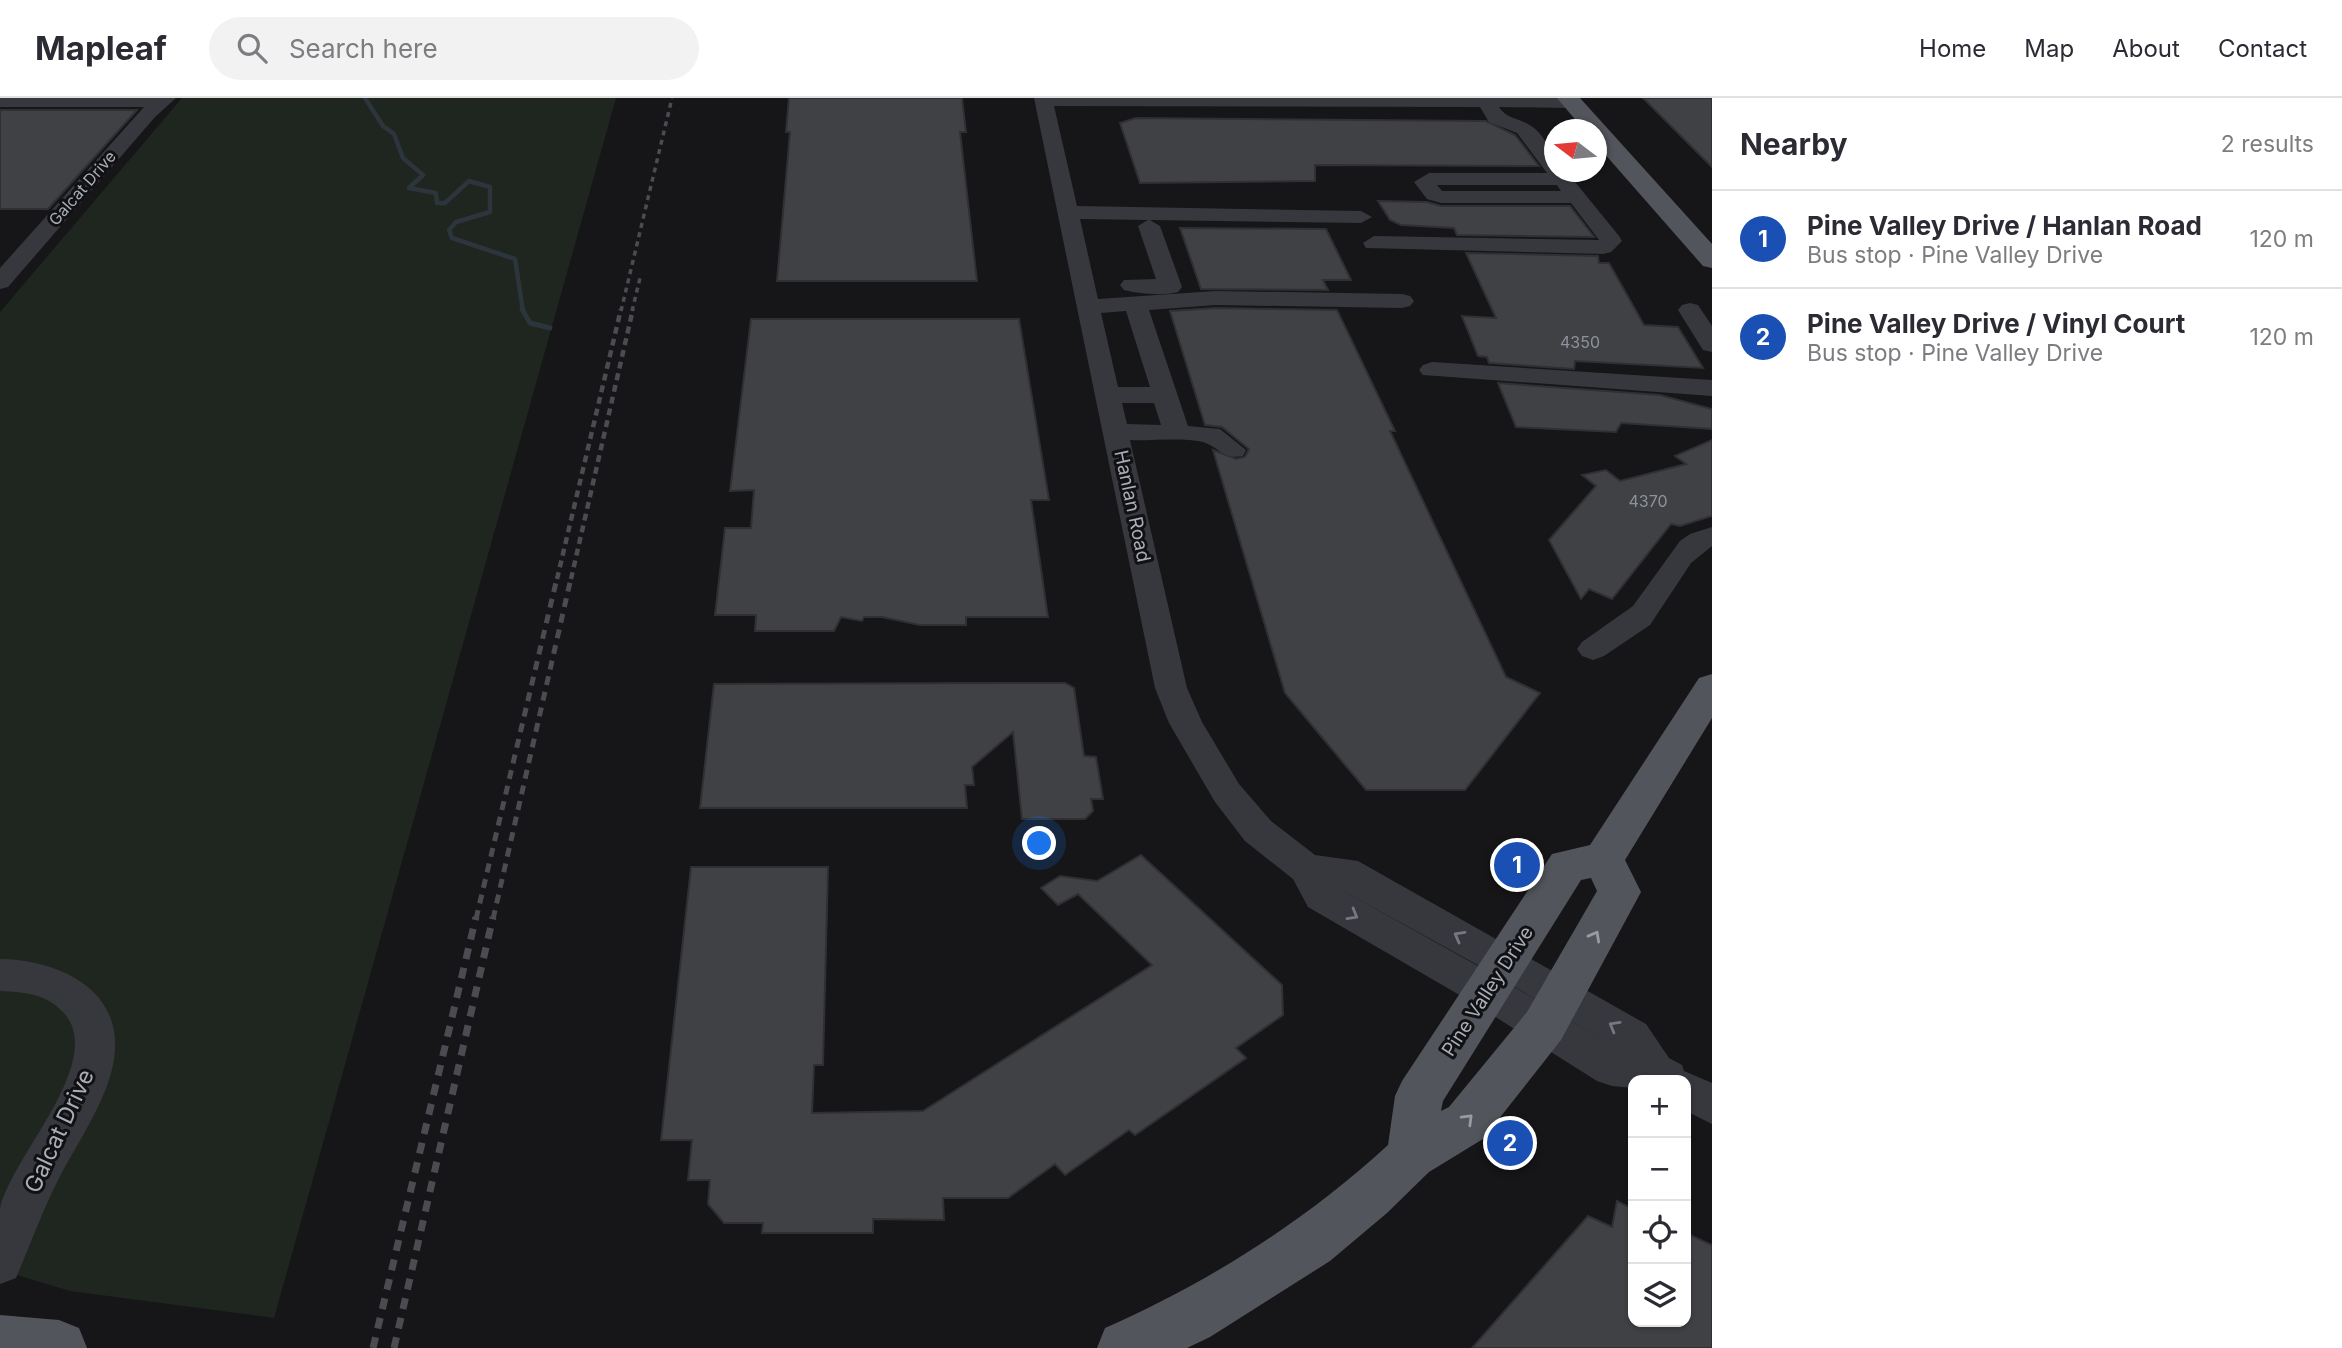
<!DOCTYPE html>
<meta charset="utf-8">
<style>
:root{--surface:#fff;--page:#f2f2f3;--text:#2b2b33;--muted:#7c7c81;--line:#e1e1e2;--accent:#856733}
body{margin:0;font-family:Inter,sans-serif;background:var(--page);color:var(--text)}
.controls{position:absolute;right:21px;bottom:21px;display:grid;overflow:hidden;border-radius:14px;box-shadow:0 2px 5px #0004}
.controls button{width:63px;height:63px;display:grid;place-items:center;padding:0;border:0;border-bottom:2px solid var(--line);background:var(--surface);color:var(--text);font:35px sans-serif}
.compass{position:absolute;left:1544px;top:21px;width:63px;height:63px;border-radius:50%;background:var(--surface);box-shadow:0 2px 5px #0004;rotate:286deg}
.you{position:absolute;left:1040px;top:746px;width:24px;height:24px;margin:-18px;border:5px solid #fff;border-radius:50%;background:#1a73e8;box-shadow:0 0 0 10px #1a73e833}
.badge{display:grid;place-items:center;width:46px;height:46px;border-radius:50%;background:var(--accent);color:#fff;font-size:23px;font-weight:700}
.pin{position:absolute;translate:-50% -50%;border:4px solid #fff;box-shadow:0 2px 7px #0006}
.list{margin:0;padding:0;list-style:none}
h2{display:flex;justify-content:space-between;align-items:center;height:91px;margin:0;padding:0 28px;font-size:30px}
h2 small{font-size:23px;font-weight:400;color:var(--muted)}
.list li{display:grid;grid-template-columns:46px 1fr auto;gap:21px;align-items:center;box-sizing:border-box;height:98px;padding:0 28px;border-top:2px solid var(--line)}
.list b{display:block;font-size:26px;white-space:nowrap}
.list p{margin:0;font-size:23px;white-space:nowrap;color:var(--muted)}
.list em{font-size:23px;font-style:normal;color:var(--muted)}
.icon{flex:none;width:38px;height:38px;fill:none;stroke:currentColor;stroke-width:2;stroke-linecap:round;stroke-linejoin:round}
.map{position:relative;flex:none;width:1712px;height:1250px;overflow:hidden}
header{display:flex;align-items:center;gap:42px;box-sizing:border-box;height:98px;padding:0 35px;background:var(--surface);border-bottom:2px solid var(--line)}
header strong{font-size:33px}
nav{display:flex;gap:38px;margin-inline-start:auto;font-size:24px}
.search{width:490px;height:63px;background:var(--page);display:flex;align-items:center;gap:18px;box-sizing:border-box;padding:0 24px;border-radius:38px;color:var(--muted);font-size:26px}
main{display:flex}
aside{flex:1;background:var(--surface)}
.map>svg:first-child{display:block}
.green{fill:#1e261f}
.lines{fill:none;stroke-linecap:round;stroke-linejoin:round}
.stream-far1{stroke:#2c353c;stroke-width:4.5}
.stream{stroke:#2c353c;stroke-width:5}
.building{fill:#404145;stroke:#303034;stroke-width:2}
.minor{fill:#37383d;fill-rule:evenodd}
.major{fill:#53555c;fill-rule:evenodd}
.rail-far3{stroke:#4a4c52;stroke-width:3.5;stroke-dasharray:5 4.5;stroke-linecap:butt}
.rail-far2{stroke:#4a4c52;stroke-width:4.5;stroke-dasharray:7 5;stroke-linecap:butt}
.rail-far1{stroke:#4a4c52;stroke-width:5;stroke-dasharray:9 7;stroke-linecap:butt}
.rail{stroke:#4a4c52;stroke-width:7;stroke-dasharray:11 9;stroke-linecap:butt}
.oneway{stroke:#757881}
.oneway2{stroke:#979ba6}
.labels{text-anchor:middle;stroke-width:6;stroke-linejoin:round;paint-order:stroke}
.far-street-label{font-size:16px;fill:#a8adb8;stroke:#111113}
.number-label{font-size:16px;fill:#8e929b}
.street-label{font-size:19px;fill:#a8adb8;stroke:#111113}
.near-street-label{font-size:23px;fill:#a8adb8;stroke:#111113}
</style>
<header>
<strong>Mapleaf</strong>
<div class="search"><svg class="icon" aria-label="search" viewBox="0 0 24 24"><circle cx="10" cy="10" r="6"/><path d="M15 15l6 6"/></svg>Search here</div>
<nav><a>Home</a><a>Map</a><a>About</a><a>Contact</a></nav>
</header>
<main>
<div class="map">
<svg width="1712" height="1250" viewBox="0 0 1712 1250">
<rect width="100%" height="100%" fill="#161618"/>
<path class="green" d="M 182,0 L 616,0 L 274,1220 L 70,1193 L 0,1172 L 0,214 Z"/>
<g class="lines">
<path class="stream-far1" d="M 365,0 L 383,28 L 394,36 L 403,60 L 423,77 L 409,90 L 436,95 L 437,105 L 445,105 L 469,83 L 490,89 L 490,114 L 456,124 L 449,132 L 452,140 L 515,161 L 523,213"/>
<path class="stream" d="M 522,211 L 530,225 L 550,230"/>
</g>
<g class="building">
<path d="M 789,0 L 962,0 L 966,34 L 960,34 L 977,183 L 777,183 L 790,34 L 786,34 Z"/>
<path d="M 1643,0 L 1712,0 L 1712,69 Z"/>
<path d="M 0,12 L 137,12 L 48,111 L 0,111 Z"/>
<path d="M 1136,20 L 1486,23 L 1515,37 L 1539,68 L 1315,67 L 1315,83 L 1140,85 L 1120,25 Z"/>
<path d="M 1378,103 L 1427,104 L 1441,108 L 1570,108 L 1594,139 L 1457,137 L 1454,130 L 1401,127 L 1390,122 Z"/>
<path d="M 1180,130 L 1326,131 L 1351,182 L 1323,182 L 1328,192 L 1201,191 Z"/>
<path d="M 1466,155 L 1598,158 L 1599,165 L 1609,165 L 1644,227 L 1678,229 L 1703,270 L 1575,263 L 1574,271 L 1489,265 L 1487,259 L 1478,258 L 1462,218 L 1496,220 Z"/>
<path d="M 1216,210 L 1337,212 L 1395,333 L 1390,333 L 1506,579 L 1540,595 L 1465,692 L 1366,692 L 1285,595 L 1213,352 L 1236,361 L 1245,359 L 1249,351 L 1222,329 L 1205,327 L 1170,213 Z"/>
<path d="M 751,221 L 1019,221 L 1049,402 L 1031,402 L 1048,519 L 966,519 L 966,527 L 920,527 L 882,519 L 864,519 L 862,523 L 841,519 L 834,533 L 755,533 L 756,517 L 715,517 L 725,430 L 751,430 L 754,392 L 730,393 Z"/>
<path d="M 1498,285 L 1660,297 L 1712,311 L 1712,331 L 1621,325 L 1616,334 L 1516,329 Z"/>
<path d="M 1712,342 L 1712,418 L 1680,428 L 1671,426 L 1612,501 L 1589,491 L 1581,501 L 1549,442 L 1596,388 L 1582,377 L 1606,372 L 1620,383 L 1686,366 L 1675,358 Z"/>
<path d="M 1009,585 L 1065,585 L 1074,590 L 1084,658 L 1096,659 L 1103,701 L 1091,701 L 1093,713 L 1085,721 L 1022,721 L 1013,634 L 972,669 L 974,687 L 965,687 L 967,710 L 700,710 L 714,586 Z"/>
<path d="M 1141,757 L 1282,887 L 1283,917 L 1236,950 L 1246,960 L 1135,1037 L 1129,1032 L 1065,1077 L 1055,1066 L 1008,1100 L 943,1100 L 944,1122 L 873,1121 L 873,1135 L 762,1135 L 763,1125 L 724,1125 L 708,1106 L 710,1082 L 688,1082 L 692,1042 L 661,1042 L 691,769 L 828,769 L 823,967 L 814,967 L 812,1015 L 923,1013 L 1152,867 L 1078,796 L 1058,807 L 1041,790 L 1060,778 L 1097,783 Z"/>
<path d="M 1617,1103 L 1633,1111 L 1633,1224 L 1686,1224 L 1686,1135 L 1712,1147 L 1712,1250 L 1472,1250 L 1588,1118 L 1612,1129 Z"/>
</g>
<g class="lines">
<g class="minor">
<path d="M 0,0 L 176,0 L 155,19 L 8,189 L 0,191 L 0,170 L 144,9 L 0,9 Z"/>
<path d="M 1034,0 L 1578,0 L 1580,4 L 1571,10 L 1499,9 C 1506,20 1517,20 1528,26 C 1544,34 1554,57 1554,74 L 1567,74 L 1619,138 L 1622,143 L 1611,154 L 1603,156 L 1366,150 L 1363,145 L 1374,138 L 1599,142 L 1571,105 L 1441,105 L 1427,101 L 1414,84 L 1429,75 L 1547,75 L 1517,35 L 1489,24 L 1480,9 L 1054,8 L 1077,108 L 1361,113 L 1372,119 L 1361,125 L 1150,122 L 1160,128 L 1182,189 L 1178,194 C 1162,198 1140,196 1124,192 L 1120,187 L 1124,182 L 1156,181 L 1138,128 L 1148,122 L 1080,121 L 1098,201 L 1216,193 L 1402,196 L 1410,198 L 1414,203 L 1410,208 L 1402,210 L 1216,207 L 1149,212 L 1188,328 L 1220,331 L 1246,352 L 1243,358 C 1223,362 1219,349 1203,344 C 1181,339 1153,343 1130,342 L 1187,590 L 1202,624 L 1239,686 L 1271,723 L 1315,757 L 1358,763 L 1646,926 L 1669,960 L 1682,967 L 1684,973 L 1712,985 L 1712,1026 L 1686,1013 L 1686,982 L 1633,982 L 1633,990 L 1612,988 L 1597,983 L 1475,906 L 1308,809 L 1293,781 L 1245,743 L 1215,704 L 1169,625 L 1155,590 ZM 1437,87 L 1557,87 L 1561,93 L 1442,93 ZM 1126,213 L 1150,289 L 1118,289 L 1101,215 ZM 1122,305 L 1154,305 L 1161,327 L 1127,326 ZM 1333,787 L 1492,875 L 1619,952 L 1503,882 Z"/>
<path d="M 1690,205 L 1698,207 L 1712,228 L 1712,254 L 1703,252 L 1678,212 L 1682,207 Z"/>
<path d="M 1432,264 L 1712,282 L 1712,298 L 1423,277 L 1419,272 L 1423,267 Z"/>
<path d="M 1712,429 L 1712,448 L 1691,465 L 1650,527 L 1604,558 L 1593,562 L 1582,558 L 1577,551 L 1582,544 L 1633,508 L 1680,443 L 1690,436 Z"/>
<path d="M 0,861 C 62,862 128,894 113,967 C 104,1008 77,1045 58,1082 C 42,1114 30,1147 16,1180 L 0,1186 C 0,1163 0,1134 0,1111 C 10,1060 107,964 64,915 C 47,896 25,894 0,893 Z"/>
</g>
<g class="major">
<path d="M 1557,0 L 1580,0 L 1712,146 L 1712,170 L 1703,168 L 1596,46 L 1596,32 L 1584,32 Z"/>
<path d="M 1712,576 L 1712,620 L 1625,762 L 1641,794 L 1561,942 L 1483,1041 L 1429,1074 L 1387,1115 L 1330,1163 L 1210,1239 L 1187,1250 L 1097,1250 L 1105,1230 C 1209,1184 1304,1124 1388,1047 L 1395,998 L 1402,983 L 1552,756 L 1590,747 L 1699,580 ZM 1591,780 L 1597,793 L 1527,914 L 1449,1009 L 1441,1013 L 1443,1003 L 1581,782 Z"/>
<path d="M 0,1217 L 59,1222 L 79,1230 L 87,1250 L 0,1250 Z"/>
</g>
<g class="rail-far3">
<path d="M 621,213 L 672,0"/>
<path d="M 632,213 L 641,176"/>
</g>
<g class="rail-far2">
<path d="M 557,481 L 621,211"/>
<path d="M 571,481 L 633,211"/>
</g>
<g class="rail-far1">
<path d="M 476,821 L 557,480"/>
<path d="M 493,821 L 571,480"/>
</g>
<g class="rail">
<path d="M 373,1250 L 476,819"/>
<path d="M 394,1250 L 493,819"/>
</g>
</g>
<defs><path id="oneway-chevron" d="M-2-3.5L2.5 0L-2 3.5" fill="none" stroke-width="1.6" stroke-linecap="round" stroke-linejoin="round" transform="scale(1.75)"/></defs>
<g class="oneway">
<use href="#oneway-chevron" transform="translate(1353 817) rotate(30)"/>
<use href="#oneway-chevron" transform="translate(1459 838) rotate(-151)"/>
<use href="#oneway-chevron" transform="translate(1614 928) rotate(-150)"/>
</g>
<g class="oneway2">
<use href="#oneway-chevron" transform="translate(1595 838) rotate(-61)"/>
<use href="#oneway-chevron" transform="translate(1468 1021) rotate(-45)"/>
</g>
<g class="labels">
<g class="far-street-label">
<text transform="translate(82 90) rotate(-49)" y="6">Galcat Drive</text>
</g>
<g class="number-label">
<text x="1580" y="250">4350</text>
<text x="1648" y="409">4370</text>
</g>
<g class="street-label">
<text transform="translate(1133 408) rotate(78)" y="7">Hanlan Road</text>
<text transform="translate(1487 893) rotate(-57)" y="7">Pine Valley Drive</text>
</g>
<g class="near-street-label">
<text transform="translate(59 1033) rotate(-65)" y="8">Galcat Drive</text>
</g>
</g>
</svg>
<div class="controls">
<button>+</button>
<button>−</button>
<button><svg class="icon" aria-label="locate" viewBox="0 0 24 24"><circle cx="12" cy="12" r="6"/><path d="M12 2v4M12 18v4M2 12h4M18 12h4"/></svg></button>
<button><svg class="icon" aria-label="layers" viewBox="0 0 24 24"><path d="M12 4l9 5-9 5-9-5zM3 14l9 5 9-5"/></svg></button>
</div>
<svg class="compass" viewBox="-18 -18 36 36"><path d="M0-13l5 13h-10z" fill="#e53935"/><path d="M0 13l5-13h-10z" fill="#7c7c81"/></svg>
<div class="you"></div>
<div class="pin badge" style="left:1517px;top:767px;background:#1a4fb4">1</div>
<div class="pin badge" style="left:1510px;top:1045px;background:#1a4fb4">2</div>
</div>
<aside>
<h2>Nearby<small>2 results</small></h2>
<ul class="list">
<li><span class="badge" style="background:#1a4fb4">1</span><div><b>Pine Valley Drive / Hanlan Road</b><p>Bus stop · Pine Valley Drive</p></div><em>120 m</em></li>
<li><span class="badge" style="background:#1a4fb4">2</span><div><b>Pine Valley Drive / Vinyl Court</b><p>Bus stop · Pine Valley Drive</p></div><em>120 m</em></li>
</ul>
</aside>
</main>
